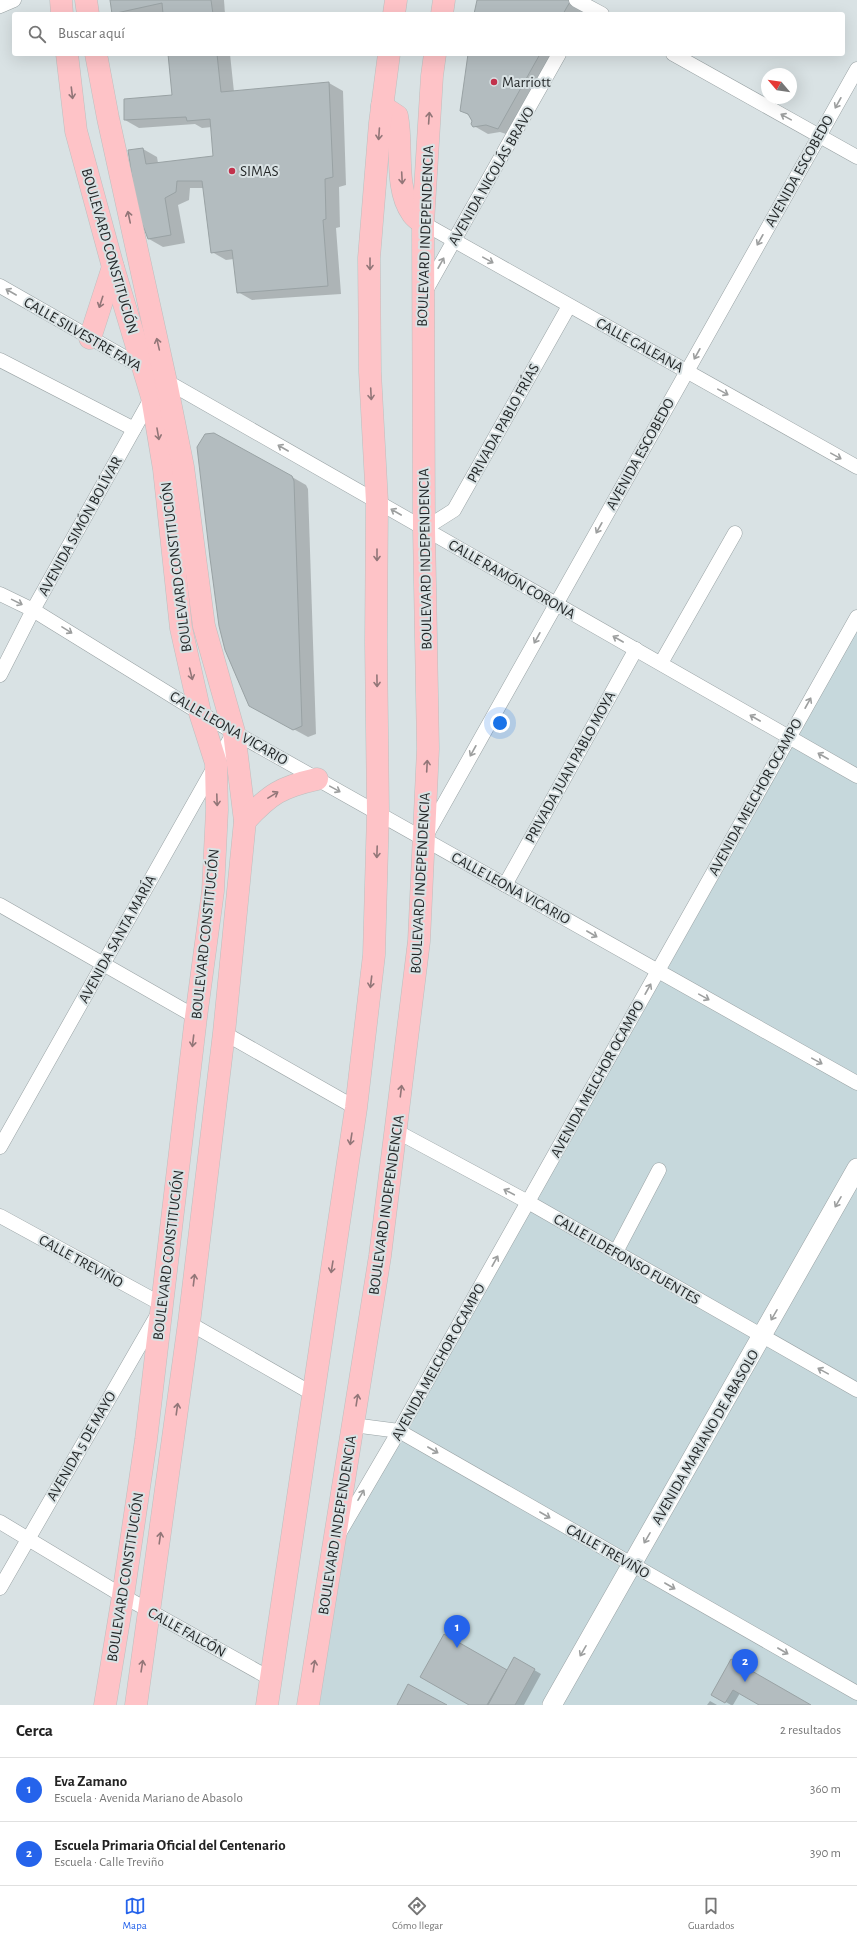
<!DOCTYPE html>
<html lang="es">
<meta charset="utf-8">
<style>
:root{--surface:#fff;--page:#f6f6f6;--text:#222;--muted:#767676;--line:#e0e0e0;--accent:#2563eb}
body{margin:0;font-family:"Alegreya Sans",sans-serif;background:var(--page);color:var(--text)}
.compass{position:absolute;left:761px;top:68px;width:36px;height:36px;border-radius:50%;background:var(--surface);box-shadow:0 4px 16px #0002;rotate:299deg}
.you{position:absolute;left:500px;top:723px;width:14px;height:14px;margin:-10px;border:3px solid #fff;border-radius:50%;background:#1a73e8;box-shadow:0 0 0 6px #1a73e833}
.badge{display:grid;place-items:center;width:26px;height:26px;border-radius:50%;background:var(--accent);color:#fff;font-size:13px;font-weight:700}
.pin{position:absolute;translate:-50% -33px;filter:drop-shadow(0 1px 2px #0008)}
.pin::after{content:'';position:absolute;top:21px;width:14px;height:12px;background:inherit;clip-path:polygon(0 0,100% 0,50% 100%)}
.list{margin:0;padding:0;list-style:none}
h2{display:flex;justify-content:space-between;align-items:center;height:52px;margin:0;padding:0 16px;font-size:17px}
h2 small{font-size:13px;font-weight:400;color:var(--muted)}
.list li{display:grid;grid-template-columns:26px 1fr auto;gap:12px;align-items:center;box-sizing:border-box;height:64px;padding:0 16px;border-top:1px solid var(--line)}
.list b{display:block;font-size:15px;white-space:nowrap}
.list p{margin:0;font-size:13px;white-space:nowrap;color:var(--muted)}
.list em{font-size:13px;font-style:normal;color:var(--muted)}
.icon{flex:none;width:22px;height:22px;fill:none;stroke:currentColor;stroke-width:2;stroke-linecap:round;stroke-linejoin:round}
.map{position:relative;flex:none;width:857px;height:1705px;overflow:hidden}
.search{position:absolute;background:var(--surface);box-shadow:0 4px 16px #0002;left:12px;right:12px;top:12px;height:44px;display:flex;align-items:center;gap:10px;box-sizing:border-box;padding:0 14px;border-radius:4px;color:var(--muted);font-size:15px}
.sheet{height:180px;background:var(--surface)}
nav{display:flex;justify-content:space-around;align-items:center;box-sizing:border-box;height:56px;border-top:1px solid var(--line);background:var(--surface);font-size:11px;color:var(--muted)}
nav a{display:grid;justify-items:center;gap:2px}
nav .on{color:var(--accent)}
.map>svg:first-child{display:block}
.built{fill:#c6d8dc}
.shadow{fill:#0003}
.building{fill:#b3bcbf;stroke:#99a2a4}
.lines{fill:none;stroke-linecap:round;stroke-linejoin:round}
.street-casing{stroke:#99a2a4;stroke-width:15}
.secondary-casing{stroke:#99a2a4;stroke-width:20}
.primary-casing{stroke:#bebfbf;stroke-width:23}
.street{stroke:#fff;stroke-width:14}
.secondary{stroke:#fff;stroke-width:19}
.primary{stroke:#fec3c7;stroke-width:22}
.oneway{stroke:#927678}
.oneway2{stroke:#9d9f9f}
.poi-dot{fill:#c2324c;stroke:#d9e2e4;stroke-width:1.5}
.labels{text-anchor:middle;stroke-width:4;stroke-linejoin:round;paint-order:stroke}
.poi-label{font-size:15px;fill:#25292a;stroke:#d9e2e4;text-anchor:start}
.street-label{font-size:15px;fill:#25292a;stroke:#d9e2e4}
</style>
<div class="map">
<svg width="857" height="1705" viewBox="0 0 857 1705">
<rect width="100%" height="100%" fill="#d9e2e4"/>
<path class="built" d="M 857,628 L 857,1705 L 306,1705 L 333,1556 Z"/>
<g class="shadow">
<path d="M 111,0 L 224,0 L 225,14 L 113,14 Z"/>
<path d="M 478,0 L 589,0 L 581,14 L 475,14 Z"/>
<path d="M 169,54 L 230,54 L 234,92 L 329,83 L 343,91 L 346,185 L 339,187 L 340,227 L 336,228 L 341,294 L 252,300 L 238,292 L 234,259 L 226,260 L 212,252 L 204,188 L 190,188 L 189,200 L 178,205 L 185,243 L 163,247 L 149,239 L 143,149 L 157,157 L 158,163 L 214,157 L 212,127 L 202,128 L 195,124 L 139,128 L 125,120 L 174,96 Z"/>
<path d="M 469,54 L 558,54 L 512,136 L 500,132 L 488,134 L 474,126 L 470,116 L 461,110 Z"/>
<path d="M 292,477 L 306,485 L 308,489 L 316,734 L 308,737 L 264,713 Z"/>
<path d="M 514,1658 L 541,1674 L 524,1705 L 471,1705 L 421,1677 L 507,1671 Z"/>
<path d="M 731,1660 L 809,1705 L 761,1705 L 740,1693 L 733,1705 L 731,1705 L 712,1694 Z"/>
<path d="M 710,1701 L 717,1705 L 707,1705 Z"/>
</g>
<g class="building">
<path d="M 110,0 L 211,0 L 213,14 L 163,14 L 162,3 L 112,14 Z"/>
<path d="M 477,0 L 571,0 L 563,14 L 474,14 Z"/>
<path d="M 168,54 L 217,54 L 221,92 L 329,82 L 333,177 L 325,179 L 326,219 L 323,220 L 328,286 L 237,293 L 232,250 L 211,253 L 202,181 L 177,181 L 176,192 L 165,198 L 171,235 L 148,239 L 137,210 L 128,150 L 143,148 L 146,164 L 213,156 L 210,119 L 187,121 L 186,117 L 124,120 L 124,99 L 172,95 Z"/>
<path d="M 468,54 L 540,54 L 498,129 L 486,125 L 473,127 L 471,124 L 472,121 L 468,114 L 460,111 Z"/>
<path d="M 214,433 L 292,476 L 294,481 L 302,726 L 293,730 L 249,706 L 225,650 L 219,626 L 210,558 L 197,447 L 205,434 Z"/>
<path d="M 444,1634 L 507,1670 L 487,1705 L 469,1705 L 420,1677 Z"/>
<path d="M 514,1657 L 535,1669 L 515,1705 L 488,1705 Z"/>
<path d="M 731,1659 L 811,1705 L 759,1705 L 733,1690 L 725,1703 L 711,1695 Z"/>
<path d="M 408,1684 L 447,1705 L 397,1705 Z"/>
</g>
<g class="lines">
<g class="street-casing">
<g id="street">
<path d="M 576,0 L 602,14"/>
<path d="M 0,6 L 14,0"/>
<path d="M 673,54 L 857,157"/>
<path d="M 423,223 L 857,467"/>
<path d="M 0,286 L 857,776"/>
<path d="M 425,292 L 559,54"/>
<path d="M 0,360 L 134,429"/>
<path d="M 424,529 L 454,510 L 569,306"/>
<path d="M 0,594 L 33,610 L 200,713 L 857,1083"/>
<path d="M 661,663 L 735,533"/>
<path d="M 0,675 L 33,610 L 153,395"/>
<path d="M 427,834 L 857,69"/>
<path d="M 505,885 L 636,649"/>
<path d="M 0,905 L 196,1017"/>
<path d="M 224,1033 L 356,1108"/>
<path d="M 396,1131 L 528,1202 L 857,1390"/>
<path d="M 0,1147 L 234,732"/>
<path d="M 0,1216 L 163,1305 L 0,1588"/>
<path d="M 616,1252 L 659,1170"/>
<path d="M 189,1323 L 313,1394"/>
<path d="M 353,1425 L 399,1431 L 857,1693"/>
<path d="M 0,1522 L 123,1596 L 271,1679"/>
<path d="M 340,1532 L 399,1431 L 857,617"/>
</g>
</g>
<g class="secondary-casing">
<path id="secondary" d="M 552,1705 L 857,1168"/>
</g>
<g class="primary-casing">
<g id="primary">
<path d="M 61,0 L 62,14"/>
<path d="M 86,0 L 88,14"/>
<path d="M 394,14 L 396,0"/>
<path d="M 442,14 L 444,0"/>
<path d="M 67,54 L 76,131 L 113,267 L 152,397 L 164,469 L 181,628 L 200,713 L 216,763 L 217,810 L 213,891 L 196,1017 L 146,1440 L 123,1596 L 105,1705"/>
<path d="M 96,54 L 108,118 L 166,382 L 183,467 L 204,626 L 234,732 L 245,821 L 224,1033 L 189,1323 L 136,1705"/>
<path d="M 382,106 L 397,116 C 403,145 394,188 412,213 C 414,217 419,220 423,223"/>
<path d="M 90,338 L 113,267"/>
<path d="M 245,821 C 270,794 281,787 317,779"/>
<path d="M 267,1705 L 356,1108 L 374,955 L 378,813 L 376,642 L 377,502 L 370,372 L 369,258 L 380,123 L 389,54"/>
<path d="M 308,1705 L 380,1256 L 419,941 L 428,749 L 424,529 L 423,223 L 432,76 L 435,54"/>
</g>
</g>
<use href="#street" class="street"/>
<use href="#secondary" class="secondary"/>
<use href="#primary" class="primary"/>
</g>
<defs><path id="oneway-shaft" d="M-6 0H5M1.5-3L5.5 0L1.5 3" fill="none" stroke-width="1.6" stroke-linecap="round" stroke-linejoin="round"/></defs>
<g class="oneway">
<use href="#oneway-shaft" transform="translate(72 93) rotate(83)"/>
<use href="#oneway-shaft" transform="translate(429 118) rotate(-86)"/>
<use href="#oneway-shaft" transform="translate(379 134) rotate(94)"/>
<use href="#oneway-shaft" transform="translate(402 178) rotate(87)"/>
<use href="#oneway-shaft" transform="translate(129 217) rotate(-102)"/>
<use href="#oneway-shaft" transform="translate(370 264) rotate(90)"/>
<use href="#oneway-shaft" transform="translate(101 302) rotate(108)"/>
<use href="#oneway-shaft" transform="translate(158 344) rotate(-103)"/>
<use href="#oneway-shaft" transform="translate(371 394) rotate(87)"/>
<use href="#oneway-shaft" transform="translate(158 434) rotate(80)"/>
<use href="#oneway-shaft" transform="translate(377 555) rotate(90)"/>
<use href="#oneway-shaft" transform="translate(191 674) rotate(76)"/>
<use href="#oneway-shaft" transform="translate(377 681) rotate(89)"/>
<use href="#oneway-shaft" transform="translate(427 766) rotate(-87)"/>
<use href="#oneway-shaft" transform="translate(273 795) rotate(-31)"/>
<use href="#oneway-shaft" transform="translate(217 800) rotate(88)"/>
<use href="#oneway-shaft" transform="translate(377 852) rotate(92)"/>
<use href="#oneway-shaft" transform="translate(371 982) rotate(97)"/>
<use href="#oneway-shaft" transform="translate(193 1041) rotate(97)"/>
<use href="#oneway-shaft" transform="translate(401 1091) rotate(-83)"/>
<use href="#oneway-shaft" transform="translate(351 1139) rotate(99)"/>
<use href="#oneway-shaft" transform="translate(332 1267) rotate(99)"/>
<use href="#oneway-shaft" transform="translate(194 1280) rotate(-83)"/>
<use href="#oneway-shaft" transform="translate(357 1400) rotate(-81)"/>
<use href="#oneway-shaft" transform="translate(177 1409) rotate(-82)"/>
<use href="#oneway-shaft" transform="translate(160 1538) rotate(-82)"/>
<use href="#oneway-shaft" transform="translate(142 1666) rotate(-81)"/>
<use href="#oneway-shaft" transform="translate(314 1666) rotate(-81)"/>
</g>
<g class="oneway2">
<use href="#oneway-shaft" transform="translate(838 103) rotate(119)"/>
<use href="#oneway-shaft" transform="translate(786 117) rotate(-151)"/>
<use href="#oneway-shaft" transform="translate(760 240) rotate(119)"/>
<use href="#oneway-shaft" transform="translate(488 260) rotate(29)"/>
<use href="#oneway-shaft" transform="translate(441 263) rotate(-61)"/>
<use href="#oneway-shaft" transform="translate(11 292) rotate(-150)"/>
<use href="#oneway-shaft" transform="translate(697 354) rotate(119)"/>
<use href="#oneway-shaft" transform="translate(723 392) rotate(29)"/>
<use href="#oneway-shaft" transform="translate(283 448) rotate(-150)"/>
<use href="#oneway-shaft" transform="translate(836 456) rotate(29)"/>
<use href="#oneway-shaft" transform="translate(396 512) rotate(-150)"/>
<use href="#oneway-shaft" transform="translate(599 528) rotate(119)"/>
<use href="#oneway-shaft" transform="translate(17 602) rotate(26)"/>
<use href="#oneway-shaft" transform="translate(67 630) rotate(32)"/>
<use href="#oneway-shaft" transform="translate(537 638) rotate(119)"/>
<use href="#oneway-shaft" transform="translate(618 639) rotate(-150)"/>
<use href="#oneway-shaft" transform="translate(808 703) rotate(-61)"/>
<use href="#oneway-shaft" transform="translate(755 718) rotate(-150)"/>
<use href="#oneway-shaft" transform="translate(473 751) rotate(119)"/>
<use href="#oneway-shaft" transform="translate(823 756) rotate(-150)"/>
<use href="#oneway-shaft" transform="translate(335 789) rotate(29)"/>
<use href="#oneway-shaft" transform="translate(592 934) rotate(30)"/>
<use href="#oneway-shaft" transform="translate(648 989) rotate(-61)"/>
<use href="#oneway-shaft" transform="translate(704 997) rotate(29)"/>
<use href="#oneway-shaft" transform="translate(817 1061) rotate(29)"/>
<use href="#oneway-shaft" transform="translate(509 1192) rotate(-152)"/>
<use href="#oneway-shaft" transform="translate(838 1202) rotate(120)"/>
<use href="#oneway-shaft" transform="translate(495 1261) rotate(-61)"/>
<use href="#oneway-shaft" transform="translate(774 1315) rotate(120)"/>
<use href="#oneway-shaft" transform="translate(823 1371) rotate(-151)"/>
<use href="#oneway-shaft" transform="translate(433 1450) rotate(30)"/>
<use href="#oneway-shaft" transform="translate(361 1495) rotate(-60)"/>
<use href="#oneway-shaft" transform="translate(545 1515) rotate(30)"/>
<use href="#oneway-shaft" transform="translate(647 1538) rotate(120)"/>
<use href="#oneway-shaft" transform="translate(670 1586) rotate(30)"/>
<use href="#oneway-shaft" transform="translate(583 1651) rotate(120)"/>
<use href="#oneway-shaft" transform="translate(783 1651) rotate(30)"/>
</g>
<g class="poi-dot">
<circle cx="494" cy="82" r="4"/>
<circle cx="232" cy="171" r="4"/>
</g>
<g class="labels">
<g class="poi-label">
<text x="502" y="87">Marriott</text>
<text x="240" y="176">SIMAS</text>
</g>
<g class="street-label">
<text transform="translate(799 171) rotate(-61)" y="5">AVENIDA ESCOBEDO</text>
<text transform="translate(491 176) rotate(-60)" y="5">AVENIDA NICOLÁS BRAVO</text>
<text transform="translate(425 236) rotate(-88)" y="5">BOULEVARD INDEPENDENCIA</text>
<text transform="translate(110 251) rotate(74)" y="5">BOULEVARD CONSTITUCIÓN</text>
<text transform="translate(83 334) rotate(30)" y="5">CALLE SILVESTRE FAYA</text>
<text transform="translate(640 345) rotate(29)" y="5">CALLE GALEANA</text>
<text transform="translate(503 423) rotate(-61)" y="5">PRIVADA PABLO FRÍAS</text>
<text transform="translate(640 454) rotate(-61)" y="5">AVENIDA ESCOBEDO</text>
<text transform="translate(80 526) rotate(-61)" y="5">AVENIDA SIMÓN BOLÍVAR</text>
<text transform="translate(425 559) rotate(-91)" y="5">BOULEVARD INDEPENDENCIA</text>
<text transform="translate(176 567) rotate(-97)" y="5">BOULEVARD CONSTITUCIÓN</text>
<text transform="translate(512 579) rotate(30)" y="5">CALLE RAMÓN CORONA</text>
<text transform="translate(229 728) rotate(30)" y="5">CALLE LEONA VICARIO</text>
<text transform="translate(570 767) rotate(-61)" y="5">PRIVADA JUAN PABLO MOYA</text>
<text transform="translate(755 797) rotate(-61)" y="5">AVENIDA MELCHOR OCAMPO</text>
<text transform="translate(420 883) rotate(-87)" y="5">BOULEVARD INDEPENDENCIA</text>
<text transform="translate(511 888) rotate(29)" y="5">CALLE LEONA VICARIO</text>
<text transform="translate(205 934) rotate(-84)" y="5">BOULEVARD CONSTITUCIÓN</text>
<text transform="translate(117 939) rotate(-61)" y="5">AVENIDA SANTA MARÍA</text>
<text transform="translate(597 1079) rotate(-61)" y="5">AVENIDA MELCHOR OCAMPO</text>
<text transform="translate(386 1205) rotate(-82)" y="5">BOULEVARD INDEPENDENCIA</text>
<text transform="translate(168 1255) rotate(-83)" y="5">BOULEVARD CONSTITUCIÓN</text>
<text transform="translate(627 1259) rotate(30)" y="5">CALLE ILDEFONSO FUENTES</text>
<text transform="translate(81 1261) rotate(29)" y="5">CALLE TREVIÑO</text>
<text transform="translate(438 1362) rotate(-61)" y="5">AVENIDA MELCHOR OCAMPO</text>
<text transform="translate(705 1437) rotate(-60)" y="5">AVENIDA MARIANO DE ABASOLO</text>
<text transform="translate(81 1446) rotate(-60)" y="5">AVENIDA 5 DE MAYO</text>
<text transform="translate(337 1525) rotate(-81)" y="5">BOULEVARD INDEPENDENCIA</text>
<text transform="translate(608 1551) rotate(30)" y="5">CALLE TREVIÑO</text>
<text transform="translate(125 1577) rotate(-81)" y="5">BOULEVARD CONSTITUCIÓN</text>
<text transform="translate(187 1632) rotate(29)" y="5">CALLE FALCÓN</text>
</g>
</g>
</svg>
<svg class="compass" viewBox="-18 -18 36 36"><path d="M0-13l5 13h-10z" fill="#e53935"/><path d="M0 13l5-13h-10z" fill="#767676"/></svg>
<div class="you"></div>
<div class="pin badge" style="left:457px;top:1648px">1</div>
<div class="pin badge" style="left:745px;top:1682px">2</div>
<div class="search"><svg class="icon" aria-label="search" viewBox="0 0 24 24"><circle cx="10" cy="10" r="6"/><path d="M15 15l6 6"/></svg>Buscar aquí</div>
</div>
<section class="sheet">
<h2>Cerca<small>2 resultados</small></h2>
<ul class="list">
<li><span class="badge">1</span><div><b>Eva Zamano</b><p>Escuela · Avenida Mariano de Abasolo</p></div><em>360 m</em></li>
<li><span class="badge">2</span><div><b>Escuela Primaria Oficial del Centenario</b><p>Escuela · Calle Treviño</p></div><em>390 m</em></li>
</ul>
</section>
<nav>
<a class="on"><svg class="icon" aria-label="map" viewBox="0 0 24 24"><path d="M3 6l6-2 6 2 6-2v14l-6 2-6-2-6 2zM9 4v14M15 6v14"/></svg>Mapa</a>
<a><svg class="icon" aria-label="directions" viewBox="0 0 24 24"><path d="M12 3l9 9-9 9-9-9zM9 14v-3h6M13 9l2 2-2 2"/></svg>Cómo llegar</a>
<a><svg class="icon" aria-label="saved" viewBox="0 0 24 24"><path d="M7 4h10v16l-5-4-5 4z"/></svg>Guardados</a>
</nav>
